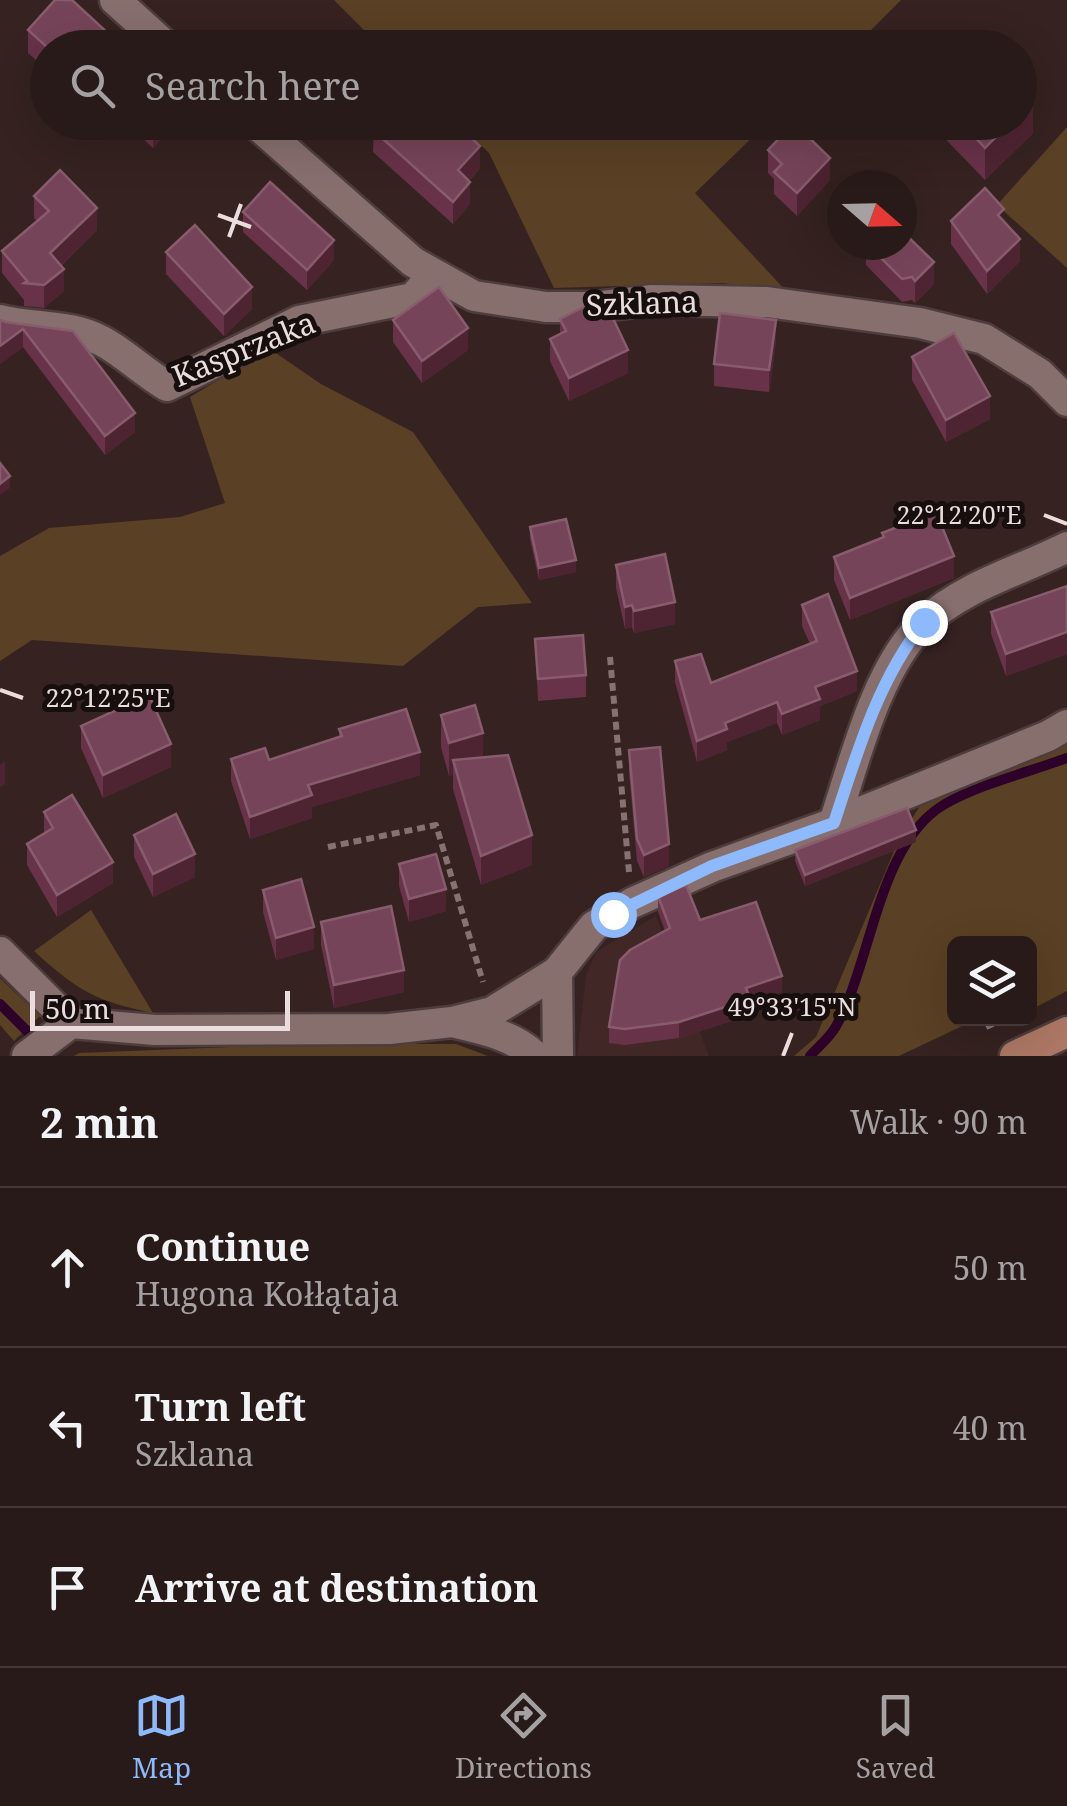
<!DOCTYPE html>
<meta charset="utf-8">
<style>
:root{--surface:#281a19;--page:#302322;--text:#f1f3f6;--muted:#a5a1a2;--line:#443838;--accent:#8eb9fd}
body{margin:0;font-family:"Noto Serif",serif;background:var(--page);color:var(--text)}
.controls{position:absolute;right:30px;bottom:30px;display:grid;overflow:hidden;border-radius:15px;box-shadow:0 10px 40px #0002}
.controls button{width:90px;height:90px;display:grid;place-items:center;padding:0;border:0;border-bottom:2px solid var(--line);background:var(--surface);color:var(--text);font:50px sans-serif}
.compass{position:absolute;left:827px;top:170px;width:90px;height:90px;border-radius:50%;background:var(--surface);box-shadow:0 10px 40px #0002;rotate:110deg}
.scale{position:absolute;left:30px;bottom:25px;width:260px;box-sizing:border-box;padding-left:10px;border:5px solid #ebdddd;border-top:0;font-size:28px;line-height:35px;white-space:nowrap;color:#ebdddd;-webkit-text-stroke:8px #170e0e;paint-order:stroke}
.stop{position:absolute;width:30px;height:30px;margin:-22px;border:8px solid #8eb9fd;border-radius:50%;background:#fff}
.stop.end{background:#8eb9fd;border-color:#fff;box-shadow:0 2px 10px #0008}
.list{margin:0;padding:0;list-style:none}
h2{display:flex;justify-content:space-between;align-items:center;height:130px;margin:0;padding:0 40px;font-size:42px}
h2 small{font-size:32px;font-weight:400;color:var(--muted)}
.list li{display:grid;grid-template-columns:65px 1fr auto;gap:30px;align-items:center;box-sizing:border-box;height:160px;padding:0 40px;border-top:2px solid var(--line)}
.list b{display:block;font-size:38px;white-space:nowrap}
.list p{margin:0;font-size:32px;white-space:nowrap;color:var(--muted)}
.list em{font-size:32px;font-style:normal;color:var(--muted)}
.icon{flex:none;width:55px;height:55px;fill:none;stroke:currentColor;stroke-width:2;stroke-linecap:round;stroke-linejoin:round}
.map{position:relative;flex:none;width:1067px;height:1056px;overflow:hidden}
.search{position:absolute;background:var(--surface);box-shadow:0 10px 40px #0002;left:30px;right:30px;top:30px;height:110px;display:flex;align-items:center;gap:25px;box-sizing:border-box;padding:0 35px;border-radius:55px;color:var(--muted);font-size:38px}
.sheet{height:610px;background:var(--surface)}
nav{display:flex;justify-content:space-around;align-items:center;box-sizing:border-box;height:140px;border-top:2px solid var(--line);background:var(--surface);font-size:28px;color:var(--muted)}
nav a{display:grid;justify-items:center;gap:5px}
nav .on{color:var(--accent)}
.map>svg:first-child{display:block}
.built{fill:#422727}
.green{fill:#5a4024}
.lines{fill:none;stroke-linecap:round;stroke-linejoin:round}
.stream{stroke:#2d0129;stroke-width:10}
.minor-casing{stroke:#4e3d3d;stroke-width:35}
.primary-casing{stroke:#4e3d3d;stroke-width:35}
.path{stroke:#847372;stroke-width:6;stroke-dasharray:8 5;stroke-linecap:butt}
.minor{stroke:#876f6e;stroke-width:30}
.primary{stroke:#ac7764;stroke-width:30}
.wall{fill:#683248}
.shaded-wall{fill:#4e2432}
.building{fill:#764458;stroke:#885c6d;stroke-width:2.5}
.route{stroke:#8eb9fd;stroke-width:12}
.ticks{fill:none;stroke:#ebdddd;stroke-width:4}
.labels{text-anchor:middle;stroke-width:10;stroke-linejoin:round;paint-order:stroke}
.street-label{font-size:30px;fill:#ebdddd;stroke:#170e0e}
.ticks-label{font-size:25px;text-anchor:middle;fill:#ebdddd;stroke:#170e0e;stroke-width:10;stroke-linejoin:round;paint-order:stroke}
</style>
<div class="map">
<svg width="1067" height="1056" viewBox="0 0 1067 1056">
<rect width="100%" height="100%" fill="#352221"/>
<path class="built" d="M 656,916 L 709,1056 L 577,1056 L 586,975 L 596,952 Z"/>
<g class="green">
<path d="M 334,0 L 901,0 L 854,47 L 382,48 Z"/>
<path d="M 458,123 L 767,123 L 695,193 L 788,293 L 723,283 L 554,288 L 489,153 Z"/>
<path d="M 1067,127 L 1067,268 L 997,205 Z"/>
<path d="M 270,349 L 321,384 L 413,432 L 532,603 L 478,607 L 403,666 L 32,640 L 0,661 L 0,556 L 49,528 L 180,517 L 225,503 L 190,397 Z"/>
<path d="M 1067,739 L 1067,991 L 1038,1006 L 1030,1005 L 1030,944 L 954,944 L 954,1018 L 977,1019 L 899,1056 L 794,1056 L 816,1037 L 899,839 L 925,798 Z"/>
<path d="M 91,910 L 153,1013 C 95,1001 78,991 34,951 Z"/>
<path d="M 0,978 L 40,1016 L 14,1041 L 0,1025 Z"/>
<path d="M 305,1044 L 456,1044 L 488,1056 L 74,1056 L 79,1053 Z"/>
</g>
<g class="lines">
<g class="stream">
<path d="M 0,1004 L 52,1056"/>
<path d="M 810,1056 C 818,1047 829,1038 835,1028 C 872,965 877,843 945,804 C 980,784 1029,772 1067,758"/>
</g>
<g class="minor-casing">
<g id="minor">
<path d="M 115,0 L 168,48"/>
<path d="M 254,122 L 413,262 L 474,296 L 546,307 L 595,307 L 652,300 L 767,302 L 920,323 L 984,339 L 1040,374 L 1067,401"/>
<path d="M 0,320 C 26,327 53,325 79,332 C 114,341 136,368 167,386 L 299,321 L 413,298 L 433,275"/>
<path d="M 834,823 C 854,763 877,666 925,622 C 965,585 1020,571 1067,547"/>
<path d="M 0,952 L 71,1023"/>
<path d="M 557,972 L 594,926 L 632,903 L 712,867 L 834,823 L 1048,736 L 1067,725"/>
<path d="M 456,1023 C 485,1030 512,1035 535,1056"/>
<path d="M 27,1056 L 71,1023 L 155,1030 L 389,1029 L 452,1022 L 492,1012 L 557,972 L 558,1056"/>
</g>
</g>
<g class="primary-casing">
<path id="primary" d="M 1015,1056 L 1067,1032"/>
</g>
<g class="path">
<path d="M 610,657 L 629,872"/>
<path d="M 328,847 L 436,825 L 483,982"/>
<path d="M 986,1027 L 1006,1018"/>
</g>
<use href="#minor" class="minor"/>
<use href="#primary" class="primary"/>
</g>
<g class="wall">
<path d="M 28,30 L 48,48 L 48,71 L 28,53 Z"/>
<path d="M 125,122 L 176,122 L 153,148 Z"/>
<path d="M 367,122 L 455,122 L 480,168 L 469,181 L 470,204 L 453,224 L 373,152 L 374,128 Z"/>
<path d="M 929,122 L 1020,122 L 1033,133 L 985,180 Z"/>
<path d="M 768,150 L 830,180 L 797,216 L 774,194 L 774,179 L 768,173 Z"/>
<path d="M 34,196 L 97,230 L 61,266 L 64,291 L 44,308 L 24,306 L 24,300 L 2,273 L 2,251 L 37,221 L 34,218 Z"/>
<path d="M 243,212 L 334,260 L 307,290 L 243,232 Z"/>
<path d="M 951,221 L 1004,222 L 1020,261 L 987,294 L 951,244 Z"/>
<path d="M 866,245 L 902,245 L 934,284 L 915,303 L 912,300 L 902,302 L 866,265 Z"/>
<path d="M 166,252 L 252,309 L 224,336 L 166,274 Z"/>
<path d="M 560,319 L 628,373 L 569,401 L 550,361 L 550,339 L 560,334 Z"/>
<path d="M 0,320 L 6,322 L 73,331 L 135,432 L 105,455 L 23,347 L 0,364 Z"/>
<path d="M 393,320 L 468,350 L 422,383 L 393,342 Z"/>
<path d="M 776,342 L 769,392 L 714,386 L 714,364 Z"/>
<path d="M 912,357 L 990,419 L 946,442 L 912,380 Z"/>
<path d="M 530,527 L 576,572 L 539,580 L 530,539 Z"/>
<path d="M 882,533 L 954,578 L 850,620 L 834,580 L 834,557 L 882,537 Z"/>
<path d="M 616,565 L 675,624 L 634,633 L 632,627 L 625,629 L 616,588 Z"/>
<path d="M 1067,586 L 1067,654 L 1006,676 L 991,634 L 991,612 Z"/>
<path d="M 802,605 L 857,691 L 820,706 L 820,720 L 782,735 L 777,723 L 727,742 L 727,750 L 697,762 L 675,682 L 675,661 L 711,683 L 810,644 L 802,626 Z"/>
<path d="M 535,639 L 586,675 L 586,697 L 538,701 Z"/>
<path d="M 441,715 L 483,757 L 532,865 L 481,885 L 453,789 L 453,774 L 449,776 L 441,747 Z"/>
<path d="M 81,726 L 171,767 L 103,798 L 81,748 Z"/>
<path d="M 339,729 L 420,775 L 312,807 L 312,818 L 250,839 L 231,781 L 231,759 L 269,760 L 339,737 Z"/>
<path d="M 629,750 L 669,866 L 644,877 L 637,861 L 629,773 Z"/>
<path d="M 44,812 L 113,883 L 57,917 L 27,865 L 27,844 L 44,834 Z"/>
<path d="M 134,835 L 195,877 L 153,897 L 134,857 Z"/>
<path d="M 916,842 L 805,886 L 795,861 L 795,850 Z"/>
<path d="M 399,864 L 446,911 L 409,922 L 399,886 Z"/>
<path d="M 263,890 L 314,949 L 276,960 L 263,912 Z"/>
<path d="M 658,896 L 700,920 L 782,992 L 750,1003 L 750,1015 L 679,1038 L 625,1045 L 609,1043 L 609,1027 L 665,931 L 658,912 Z"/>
<path d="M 321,922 L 404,992 L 334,1008 L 321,945 Z"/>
</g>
<g class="shaded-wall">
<path d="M 1033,101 L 1033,133 L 985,180 L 985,148 L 1011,122 L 1020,122 L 1020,114 Z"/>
<path d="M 156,122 L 176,122 L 153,148 L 153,126 Z"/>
<path d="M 480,146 L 480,168 L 458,193 L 458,170 Z"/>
<path d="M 830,158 L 830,180 L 797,216 L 797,193 Z"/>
<path d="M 470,182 L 470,204 L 453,224 L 453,202 Z"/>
<path d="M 97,208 L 97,230 L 50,276 L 50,253 Z"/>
<path d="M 1020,239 L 1020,261 L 987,294 L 987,271 Z"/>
<path d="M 334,240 L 334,260 L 307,290 L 307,270 Z"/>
<path d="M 934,262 L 934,284 L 915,303 L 915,281 Z"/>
<path d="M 64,269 L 64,291 L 44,308 L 44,285 Z"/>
<path d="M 252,287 L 252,309 L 224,336 L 224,314 Z"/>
<path d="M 776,320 L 776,342 L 769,392 L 769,370 Z"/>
<path d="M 468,328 L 468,350 L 422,383 L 422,361 Z"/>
<path d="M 23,329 L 23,347 L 0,364 L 0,346 Z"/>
<path d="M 628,350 L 628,373 L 569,401 L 569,378 Z"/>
<path d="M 990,396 L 990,419 L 946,442 L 946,420 Z"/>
<path d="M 135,413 L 135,432 L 105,455 L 105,436 Z"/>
<path d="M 10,476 L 10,488 L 0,495 L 0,484 Z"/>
<path d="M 954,556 L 954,578 L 850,620 L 850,598 Z"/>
<path d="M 576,560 L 576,572 L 539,580 L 539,568 Z"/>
<path d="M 675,602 L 675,624 L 634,633 L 634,611 Z"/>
<path d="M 632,605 L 632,627 L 625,629 L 625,607 Z"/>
<path d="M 1067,632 L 1067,654 L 1006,676 L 1006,654 Z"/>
<path d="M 857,671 L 857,691 L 820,706 L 820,720 L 782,735 L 782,714 L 815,687 Z"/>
<path d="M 777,702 L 777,723 L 727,742 L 727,750 L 697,762 L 697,741 L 725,723 Z"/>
<path d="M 483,733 L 483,765 L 453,760 L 453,774 L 449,776 L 449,743 Z"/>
<path d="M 171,744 L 171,767 L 103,798 L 103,775 Z"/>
<path d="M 420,752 L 420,775 L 312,807 L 312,818 L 250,839 L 250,817 L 308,785 Z"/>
<path d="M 5,761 L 5,784 L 0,787 L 0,765 Z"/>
<path d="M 916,830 L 916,842 L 805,886 L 805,875 Z"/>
<path d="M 532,835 L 532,865 L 481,885 L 481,856 Z"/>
<path d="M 669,844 L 669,866 L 644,877 L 644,855 Z"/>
<path d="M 195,854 L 195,877 L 153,897 L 153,874 Z"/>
<path d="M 113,862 L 113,883 L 57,917 L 57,895 Z"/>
<path d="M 446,889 L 446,911 L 409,922 L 409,899 Z"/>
<path d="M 314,927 L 314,949 L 276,960 L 276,938 Z"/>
<path d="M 404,970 L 404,992 L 334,1008 L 334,985 Z"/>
<path d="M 782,976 L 782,992 L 750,1003 L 750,1015 L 679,1038 L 679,1022 L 746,988 Z"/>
</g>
<g class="building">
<path d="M 55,0 L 72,0 L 124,48 L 48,48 L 28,30 Z"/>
<path d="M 974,41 L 981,48 L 967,48 Z"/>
<path d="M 1020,85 L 1033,101 L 1020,114 Z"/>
<path d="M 379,122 L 455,122 L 480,146 L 458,170 L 470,182 L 453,202 L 373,130 Z"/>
<path d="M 961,122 L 1011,122 L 985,148 Z"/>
<path d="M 794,123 L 830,158 L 797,193 L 774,172 L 782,164 L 768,150 Z"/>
<path d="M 60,170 L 97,208 L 50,253 L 64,269 L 44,285 L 24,283 L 27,281 L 2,251 L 49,211 L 34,196 Z"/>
<path d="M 270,182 L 334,240 L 307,270 L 243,212 Z"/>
<path d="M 985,188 L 1004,209 L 998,215 L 1020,239 L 987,271 L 951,221 Z"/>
<path d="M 195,225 L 252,287 L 224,314 L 166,252 Z"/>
<path d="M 902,231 L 934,262 L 915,281 L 912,277 L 902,279 L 868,245 L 902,245 Z"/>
<path d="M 439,287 L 468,328 L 422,361 L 393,320 Z"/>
<path d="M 586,306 L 592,318 L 609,310 L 628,350 L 569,378 L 550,339 L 566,331 L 560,319 Z"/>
<path d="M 720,313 L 776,320 L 769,370 L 714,364 Z"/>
<path d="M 0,320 L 6,322 L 73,331 L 135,413 L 105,436 L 23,329 L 0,346 Z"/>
<path d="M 954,333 L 990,396 L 946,420 L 912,357 Z"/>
<path d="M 0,463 L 10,476 L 0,484 Z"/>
<path d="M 936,512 L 954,556 L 850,598 L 834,557 L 884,537 L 882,533 Z"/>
<path d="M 566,519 L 576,560 L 539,568 L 530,527 Z"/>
<path d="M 665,554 L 675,602 L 634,611 L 632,605 L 625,607 L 616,565 Z"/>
<path d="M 1067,586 L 1067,632 L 1006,654 L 991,612 Z"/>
<path d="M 828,594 L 857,671 L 815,687 L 820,699 L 782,714 L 777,702 L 725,723 L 727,729 L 697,741 L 675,661 L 701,654 L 711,683 L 817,641 L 802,605 Z"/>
<path d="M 583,635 L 586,675 L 538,679 L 535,639 Z"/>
<path d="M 149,695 L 171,744 L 103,775 L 81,726 Z"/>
<path d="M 475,705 L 483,733 L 449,743 L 441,715 Z"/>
<path d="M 406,709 L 420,752 L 308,785 L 312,795 L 250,817 L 231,759 L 265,748 L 269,760 L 342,736 L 339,729 Z"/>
<path d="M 660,747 L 669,844 L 644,855 L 637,839 L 629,750 Z"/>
<path d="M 508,755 L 532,835 L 481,856 L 453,760 Z"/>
<path d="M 72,795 L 113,862 L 57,895 L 27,844 L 53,828 L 44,812 Z"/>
<path d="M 907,808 L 916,830 L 805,875 L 795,850 Z"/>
<path d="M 176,814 L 195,854 L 153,874 L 134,835 Z"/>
<path d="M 436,854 L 446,889 L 409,899 L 399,864 Z"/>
<path d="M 301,879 L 314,927 L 276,938 L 263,890 Z"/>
<path d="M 686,885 L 700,920 L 756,902 L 782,976 L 746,988 L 750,999 L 679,1022 L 625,1029 L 609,1027 L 620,960 L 630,950 L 670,928 L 658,896 Z"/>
<path d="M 391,906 L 404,970 L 334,985 L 321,922 Z"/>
</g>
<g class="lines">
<path class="route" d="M 613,914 L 712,866 L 834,823 C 857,753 878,680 924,622"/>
</g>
<path class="ticks" d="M 218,215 L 251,227M 229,237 L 241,204M 1044,515 L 1067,524M 0,690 L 23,698M 783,1056 L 792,1033"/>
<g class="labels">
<g class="street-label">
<text transform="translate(642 304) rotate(-2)" y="10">Szklana</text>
<text transform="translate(244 350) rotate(-22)" y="10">Kasprzaka</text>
</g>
</g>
<g class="ticks-label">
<text x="959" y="524">22°12'20"E</text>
<text x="108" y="707">22°12'25"E</text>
<text x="792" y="1016">49°33'15"N</text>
</g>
</svg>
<div class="controls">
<button><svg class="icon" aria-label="layers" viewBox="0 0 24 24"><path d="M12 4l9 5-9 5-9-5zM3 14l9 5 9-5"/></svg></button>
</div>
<svg class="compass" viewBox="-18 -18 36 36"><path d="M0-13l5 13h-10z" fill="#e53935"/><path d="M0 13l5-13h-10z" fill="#a5a1a2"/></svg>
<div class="scale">50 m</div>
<div class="stop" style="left:613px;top:914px"></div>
<div class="stop end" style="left:924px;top:622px"></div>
<div class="search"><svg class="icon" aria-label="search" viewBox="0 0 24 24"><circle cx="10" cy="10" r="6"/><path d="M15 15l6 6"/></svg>Search here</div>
</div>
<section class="sheet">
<h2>2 min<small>Walk · 90 m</small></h2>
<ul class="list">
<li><svg class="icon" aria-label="ahead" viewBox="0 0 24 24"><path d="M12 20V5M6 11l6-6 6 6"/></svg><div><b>Continue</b><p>Hugona Kołłątaja</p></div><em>50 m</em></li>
<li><svg class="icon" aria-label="left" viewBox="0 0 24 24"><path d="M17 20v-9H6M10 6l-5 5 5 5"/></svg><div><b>Turn left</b><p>Szklana</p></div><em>40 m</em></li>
<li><svg class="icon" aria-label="arrive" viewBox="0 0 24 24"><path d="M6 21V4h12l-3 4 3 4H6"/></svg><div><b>Arrive at destination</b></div></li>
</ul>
</section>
<nav>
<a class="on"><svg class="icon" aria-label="map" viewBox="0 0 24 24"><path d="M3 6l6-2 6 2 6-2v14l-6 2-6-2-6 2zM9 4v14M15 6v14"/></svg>Map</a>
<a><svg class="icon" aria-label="directions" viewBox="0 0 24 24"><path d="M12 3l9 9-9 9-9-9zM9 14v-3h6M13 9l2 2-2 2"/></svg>Directions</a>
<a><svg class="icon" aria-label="saved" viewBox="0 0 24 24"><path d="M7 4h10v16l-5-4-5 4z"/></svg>Saved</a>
</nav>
